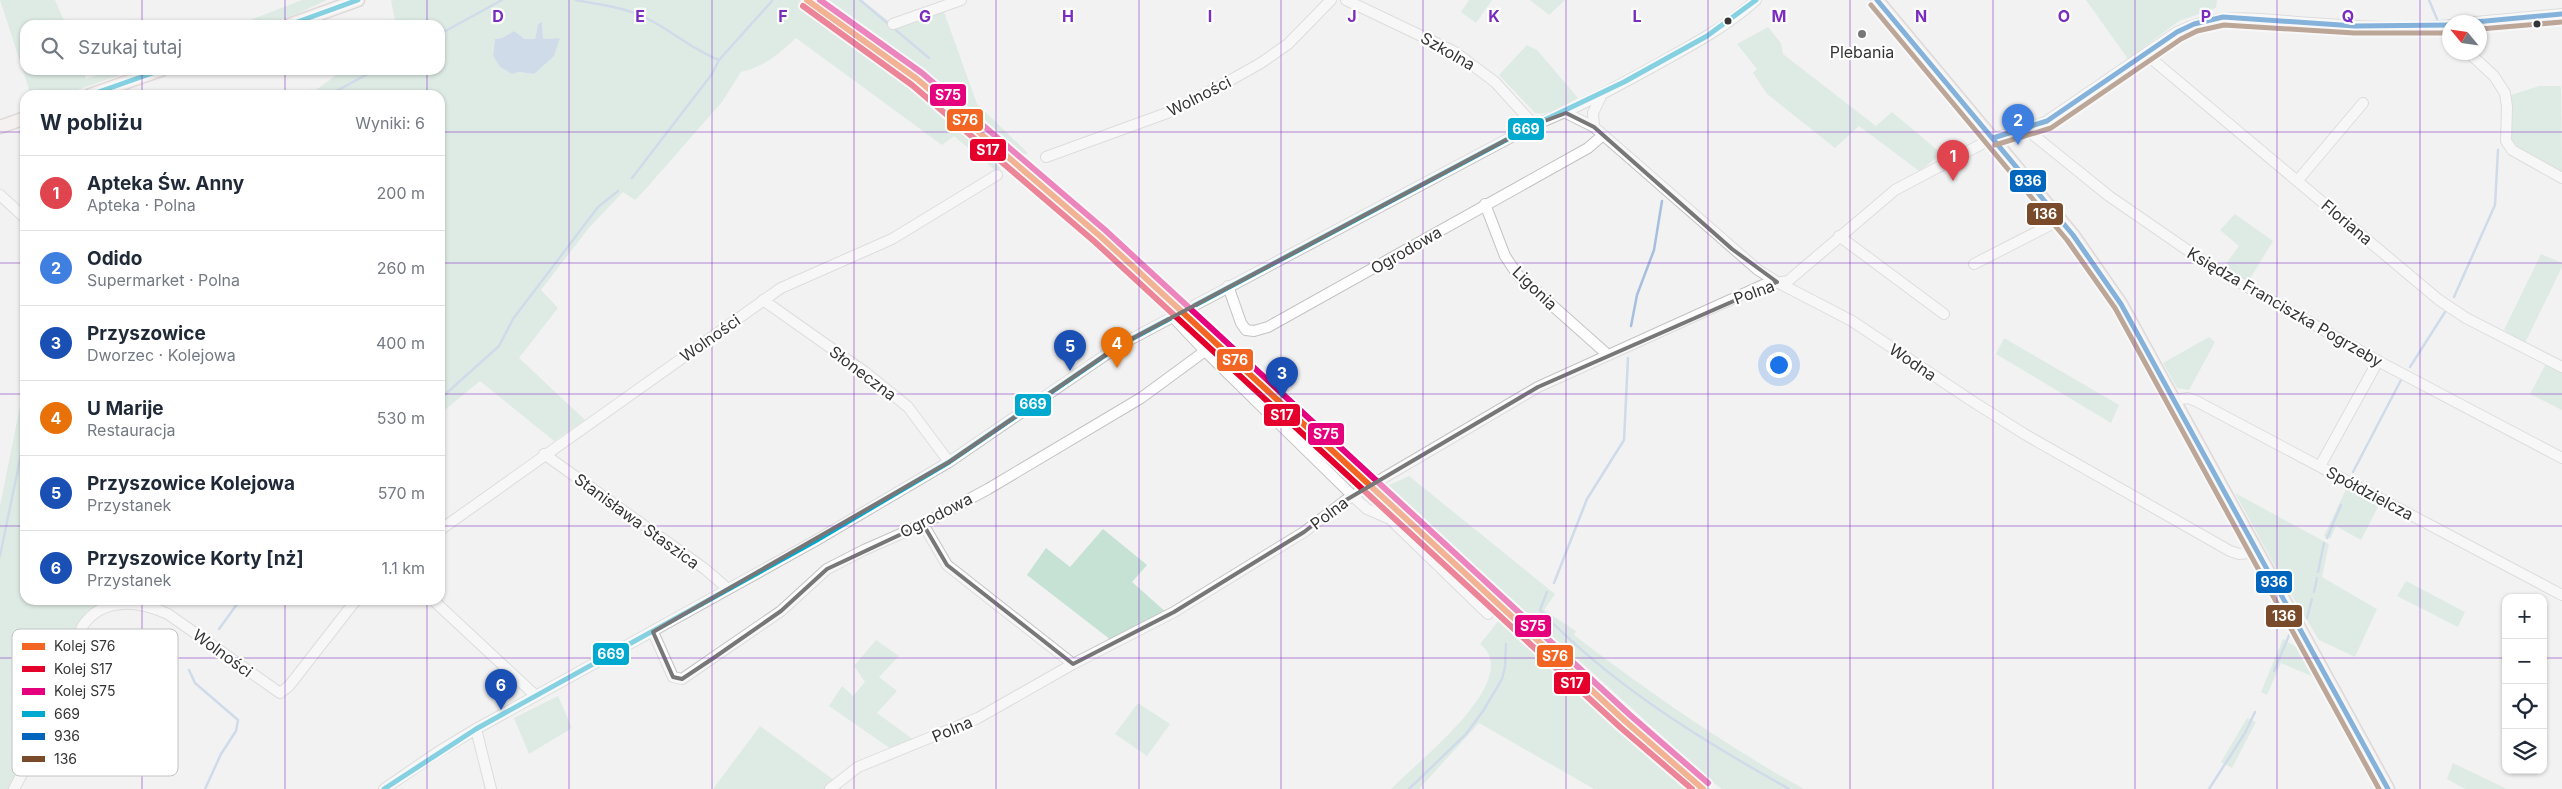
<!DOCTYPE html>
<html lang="pl">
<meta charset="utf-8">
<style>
:root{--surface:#fff;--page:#f2f2f3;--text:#1f2937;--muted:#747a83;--line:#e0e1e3;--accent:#777778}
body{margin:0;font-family:Inter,sans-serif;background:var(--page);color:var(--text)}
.controls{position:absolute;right:15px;bottom:15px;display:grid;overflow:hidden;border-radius:10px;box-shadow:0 1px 4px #0004}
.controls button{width:45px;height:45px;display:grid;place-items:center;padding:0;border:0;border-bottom:1px solid var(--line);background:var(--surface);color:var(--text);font:25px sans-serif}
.compass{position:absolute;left:2442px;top:15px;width:45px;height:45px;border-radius:50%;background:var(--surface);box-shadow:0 1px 4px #0004;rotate:299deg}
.you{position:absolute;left:1778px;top:364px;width:18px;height:18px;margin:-12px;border:4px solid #fff;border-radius:50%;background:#1a73e8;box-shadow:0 0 0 8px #1a73e833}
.badge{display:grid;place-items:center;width:32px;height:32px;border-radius:50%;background:var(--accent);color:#fff;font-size:16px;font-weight:700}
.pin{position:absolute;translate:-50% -41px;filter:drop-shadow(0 1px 2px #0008)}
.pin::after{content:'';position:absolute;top:26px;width:18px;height:15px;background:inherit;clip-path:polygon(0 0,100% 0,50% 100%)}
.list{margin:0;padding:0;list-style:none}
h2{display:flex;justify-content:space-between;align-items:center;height:65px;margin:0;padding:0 20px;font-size:21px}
h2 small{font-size:16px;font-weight:400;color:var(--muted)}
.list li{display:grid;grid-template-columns:32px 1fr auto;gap:15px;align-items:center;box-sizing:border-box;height:75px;padding:0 20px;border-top:1px solid var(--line)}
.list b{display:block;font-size:19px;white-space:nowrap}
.list p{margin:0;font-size:16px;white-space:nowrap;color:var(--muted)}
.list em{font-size:16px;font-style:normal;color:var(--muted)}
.icon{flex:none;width:28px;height:28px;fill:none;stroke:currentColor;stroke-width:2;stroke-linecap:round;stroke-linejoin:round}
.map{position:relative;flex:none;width:2562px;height:789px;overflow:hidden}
.search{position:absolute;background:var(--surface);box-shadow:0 1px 4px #0004;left:20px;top:20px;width:425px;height:55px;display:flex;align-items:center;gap:12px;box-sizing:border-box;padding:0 18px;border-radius:15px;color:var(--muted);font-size:19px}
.panel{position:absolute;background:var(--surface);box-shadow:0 1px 4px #0004;left:20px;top:90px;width:425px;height:515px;border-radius:15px}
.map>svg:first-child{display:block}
.green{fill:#c5e2d4;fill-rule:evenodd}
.water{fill:#a6bfde}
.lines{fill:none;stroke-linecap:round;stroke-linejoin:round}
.stream{stroke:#a6bfde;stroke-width:2.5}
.minor-casing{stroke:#c3c3c3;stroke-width:12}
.major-casing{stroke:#c4b9b6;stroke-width:15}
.minor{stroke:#fdfdfd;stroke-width:10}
.major{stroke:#f5efed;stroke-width:12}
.bus-1-casing{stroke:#fff;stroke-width:9}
.bus-2-casing{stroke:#fff;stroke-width:9}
.bus-3-casing{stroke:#fff;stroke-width:9}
.bus-1{stroke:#00a9ce;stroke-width:5}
.bus-2{stroke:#0065bd;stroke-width:5}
.bus-3{stroke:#7a4b2a;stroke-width:5}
.rail-1-casing{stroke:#fff;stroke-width:10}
.rail-2-casing{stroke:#fff;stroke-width:10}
.rail-3-casing{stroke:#fff;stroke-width:10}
.rail-1{stroke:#f26522;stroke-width:6}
.rail-2{stroke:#e4002b;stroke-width:6}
.rail-3{stroke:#e5007d;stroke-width:6}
.marked{fill:none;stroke:#777778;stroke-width:4;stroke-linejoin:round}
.grid{fill:none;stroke:#7b2cbf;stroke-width:1;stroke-opacity:0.55}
.bus-dot{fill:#353536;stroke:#fff;stroke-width:2}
.poi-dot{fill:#777778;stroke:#fff;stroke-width:2}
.labels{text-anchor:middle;stroke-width:4.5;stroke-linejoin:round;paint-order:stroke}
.street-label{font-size:16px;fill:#353536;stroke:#fff}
.poi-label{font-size:16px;fill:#353536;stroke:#fff}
.key{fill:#fff;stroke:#c2c2c3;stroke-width:1}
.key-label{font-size:14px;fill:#353536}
.grid-label{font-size:16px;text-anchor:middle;font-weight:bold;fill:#7b2cbf;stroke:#fff;stroke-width:4.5;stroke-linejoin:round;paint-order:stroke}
.line-badge{stroke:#fff;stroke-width:2}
.badge-label{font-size:14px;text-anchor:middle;font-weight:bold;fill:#fff}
</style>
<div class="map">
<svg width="2562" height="789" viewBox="0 0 2562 789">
<rect width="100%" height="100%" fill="#f2f2f3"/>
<g class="green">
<path d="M 0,0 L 55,0 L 65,23 L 25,25 L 25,70 L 82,70 L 86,79 L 112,70 L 135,70 L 62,95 L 31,95 Z"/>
<path d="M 302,0 L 327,0 L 297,14 L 266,25 L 237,25 Z"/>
<path d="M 393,0 L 799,0 L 864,42 L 931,94 L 1011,162 L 996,171 L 954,136 L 942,145 L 796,38 C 778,55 765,66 741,72 L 722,102 L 643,192 L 635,200 L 623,192 L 588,229 L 541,290 L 558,308 L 519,358 L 585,420 L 554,441 L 480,381 L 440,414 L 440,95 L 309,95 L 343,70 L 440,70 L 440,25 L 396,25 L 391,1 ZM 542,23 L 543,39 L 560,38 L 534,74 L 519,72 L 512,74 L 500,67 L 493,56 L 495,39 L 502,38 L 514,31 L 525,39 L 535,39 L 538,24 Z"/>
<path d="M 829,0 L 862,0 L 896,27 L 944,12 L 977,104 L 1028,153 L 1022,157 L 903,54 Z"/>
<path d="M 1469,0 L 1492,0 L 1476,23 L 1461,12 Z"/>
<path d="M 1530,0 L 1565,0 L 1549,15 Z"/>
<path d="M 2086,0 L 2217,0 L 2216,8 L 2179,21 L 2128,59 Z"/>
<path d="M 1768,27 L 1781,43 L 1783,54 L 1876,126 L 1892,112 L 1942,154 L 1919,171 L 1859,126 L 1835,148 L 1767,94 L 1753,73 L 1757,69 L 1737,44 Z"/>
<path d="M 1527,45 L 1537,50 L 1578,98 C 1566,104 1547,117 1535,113 L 1499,75 Z"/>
<path d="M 2539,86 L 2561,86 L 2562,176 L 2522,151 L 2511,140 L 2511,95 Z"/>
<path d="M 2235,214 L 2273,241 L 2248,282 L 2222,269 L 2239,246 L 2220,230 Z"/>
<path d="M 2541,254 L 2562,263 L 2562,267 L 2525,343 L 2504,330 Z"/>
<path d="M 2209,337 L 2215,342 L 2189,390 L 2177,388 L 2163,363 Z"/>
<path d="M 2004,338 L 2119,405 L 2111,423 L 1996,354 Z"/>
<path d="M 2547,362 L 2562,370 L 2562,410 L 2530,394 Z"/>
<path d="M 25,381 L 25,510 L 23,522 L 25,524 L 25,600 L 109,601 L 87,611 L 72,637 L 36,733 L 9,789 L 0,789 L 0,506 Z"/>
<path d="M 1409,476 L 1555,594 L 1544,610 L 1576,631 L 1574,635 C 1649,692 1721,743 1804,789 L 1722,789 L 1714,783 L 1387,486 Z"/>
<path d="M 2348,485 L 2380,503 L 2361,540 L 2336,526 L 2330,539 L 2324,536 Z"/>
<path d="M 2235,493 L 2329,544 L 2322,577 L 2377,609 L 2355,657 L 2319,640 L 2283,581 Z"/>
<path d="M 1103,529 L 1147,565 L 1132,582 L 1168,614 L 1111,640 L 1027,575 L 1046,548 L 1070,567 Z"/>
<path d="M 2406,581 L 2465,612 L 2458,627 L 2397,596 Z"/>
<path d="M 1504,614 L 1625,728 L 1697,789 L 1594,789 L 1479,723 L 1419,789 L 1391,789 C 1413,765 1526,680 1480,644 Z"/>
<path d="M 2283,639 L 2303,651 L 2321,680 L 2281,663 L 2267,695 L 2261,692 Z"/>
<path d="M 876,640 L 899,656 L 879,677 L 897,691 L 877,713 L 914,740 L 891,749 L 829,706 L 842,686 L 853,696 L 865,682 L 854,666 Z"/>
<path d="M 558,696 L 572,728 L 529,754 L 514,718 Z"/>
<path d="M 1138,703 L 1170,724 L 1147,756 L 1115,734 Z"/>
<path d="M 2247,718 L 2256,722 L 2232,768 L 2221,762 Z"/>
<path d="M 760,726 L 834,780 L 825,789 L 713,789 Z"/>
<path d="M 2453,763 L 2507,789 L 2465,789 L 2447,779 Z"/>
</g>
<path class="water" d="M 542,22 L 543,39 L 560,38 L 554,56 L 534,74 L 519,72 L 512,74 L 500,67 L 493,56 L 495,39 L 502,38 L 514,31 L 525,39 L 535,39 L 538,24 Z"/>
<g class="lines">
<g class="stream">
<path d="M 576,0 C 600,5 626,7 648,19 C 672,31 693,50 719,60"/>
<path d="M 860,0 L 929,58"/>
<path d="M 2429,0 L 2437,19"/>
<path d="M 440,34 L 502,0"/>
<path d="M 329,95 L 375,70"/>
<path d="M 632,178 L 712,74 L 719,60 L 772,1"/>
<path d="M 2454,297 L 2495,205 L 2498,150"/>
<path d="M 1631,326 L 1637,295 L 1654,250 L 1662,201"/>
<path d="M 2410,367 L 2445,312"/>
<path d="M 440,399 L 499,346 L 513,319 L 598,207 L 618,191"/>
<path d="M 2353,472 L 2401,380"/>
<path d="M 2327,538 L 2341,505"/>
<path d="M 0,556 L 25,435"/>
<path d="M 2318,572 L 2324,543"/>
<path d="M 1554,583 L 1587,499 L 1624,440 L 1628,358"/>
<path d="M 1547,592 L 1540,610 C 1610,684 1700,739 1789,789"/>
<path d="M 2314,592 L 2317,578"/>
<path d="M 2307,618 L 2312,599"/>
<path d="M 219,629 L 240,600"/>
<path d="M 189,670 L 195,683 L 238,720 L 236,731 L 221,754 L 205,789"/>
<path d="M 2274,671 L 2290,633"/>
<path d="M 1409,789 L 1466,734 L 1483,711 L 1502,679 L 1505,667 L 1506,644"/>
<path d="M 2209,789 L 2245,733 L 2255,712"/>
</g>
<g class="minor-casing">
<g id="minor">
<path d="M 1346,0 L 1455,52 L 1495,82 L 1534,125"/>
<path d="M 2475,22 L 2562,14"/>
<path d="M 893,24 L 961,0"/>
<path d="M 2468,52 L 2494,76 L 2505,93 L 2507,107 L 2506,141 L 2512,150 L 2562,178"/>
<path d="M 2147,55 L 2439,300 L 2466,318 L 2562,367"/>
<path d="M 1566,113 L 1594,127 L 1758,270 L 1777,282 L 1852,321 L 1972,401 L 2026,435 L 2230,551 L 2239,554 L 2258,552"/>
<path d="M 1594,127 L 1593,113 L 1601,96"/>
<path d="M 2026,129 L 2109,196 L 2209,265 L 2378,361 L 2562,458"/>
<path d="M 1046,157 L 1167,113 L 1211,91 L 1261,63 L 1288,44 L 1331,0"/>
<path d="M 2298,180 L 2363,103"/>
<path d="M 0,195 L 25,218"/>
<path d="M 1485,204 L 1505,256 L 1517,274 L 1608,355"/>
<path d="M 1839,236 L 1944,314"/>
<path d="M 1974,264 L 2060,220"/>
<path d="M 1228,286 L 1241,323 L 1246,330 L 1254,331 L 1268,327 L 1588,148 L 1603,135"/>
<path d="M 763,300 L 865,372 L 908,407 L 949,462"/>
<path d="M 1205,351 L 1357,500 L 1367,509 L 1390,519 L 1488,614"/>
<path d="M 2175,400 L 2188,398 L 2196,401 L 2562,595"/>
<path d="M 544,454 L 705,569 L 728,589"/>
<path d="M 2320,466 L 2378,361"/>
<path d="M 923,524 L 947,565 L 1073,664"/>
<path d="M 440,530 L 781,288 L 892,239 L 997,175"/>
<path d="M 433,600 L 536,696"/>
<path d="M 653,632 L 673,677 L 682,679 L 781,611 L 827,569 L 864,550 L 923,524 L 988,489 L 1141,398 L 1205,351 L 1172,316"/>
<path d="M 476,729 L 491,789"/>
<path d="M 14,789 L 35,749 L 82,627 C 102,596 139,601 168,614 L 280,693 L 289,686 L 356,600"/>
<path d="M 384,789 L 438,752 L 476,729 L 815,541 L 949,462 L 1120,345 L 1534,125 C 1576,109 1614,88 1654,66 C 1690,46 1725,28 1756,0"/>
<path d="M 830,789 L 858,767 L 978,718 L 1073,664 L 1174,612 L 1304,532 L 1346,500 L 1538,387 L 1763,285 L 1788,281 L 1895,190 L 1993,138 L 2033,127 L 2047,121 L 2177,32 C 2220,10 2265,20 2312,23 C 2357,26 2405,30 2450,25"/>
</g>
</g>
<g class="major-casing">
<g id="major">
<path d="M 1877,0 L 2073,235 L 2121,304 L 2388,789"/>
<path d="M 289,25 L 358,0"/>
<path d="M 90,95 L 161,70"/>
<path d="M 0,127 L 25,118"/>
</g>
</g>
<use href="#minor" class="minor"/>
<use href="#major" class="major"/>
<g class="bus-1-casing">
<g id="bus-1">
<path d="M 289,25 L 358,0"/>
<path d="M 90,95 L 161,70"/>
<path d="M 384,789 L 476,729 L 815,541 L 949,462 L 1120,345 L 1534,125 L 1624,82 L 1707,36 L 1756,0"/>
</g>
</g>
<g class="bus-2-casing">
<g id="bus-2">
<path d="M 1877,0 L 2073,235 L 2121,304 L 2388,789"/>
<path d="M 2475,22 L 2562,14"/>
<path d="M 1993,138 L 2047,121 L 2177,32 L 2194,24 L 2223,17 L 2355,26 L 2450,25"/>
</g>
</g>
<g class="bus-3-casing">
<g id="bus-3">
<path d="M 1871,5 L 2067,240 L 2115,308 L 2379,789"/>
<path d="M 2480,29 L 2562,22"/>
<path d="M 1995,145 L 2051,128 L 2181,39 L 2197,31 L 2224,25 L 2354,33 L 2450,33"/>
</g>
</g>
<use href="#bus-1" class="bus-1"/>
<use href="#bus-2" class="bus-2"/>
<use href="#bus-3" class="bus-3"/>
<g class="rail-1-casing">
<path id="rail-1" d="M 807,0 L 917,79 L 1100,236 L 1625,721 L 1703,789"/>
</g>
<g class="rail-2-casing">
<path id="rail-2" d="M 803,6 L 912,85 L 1095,242 L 1620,727 L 1692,789"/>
</g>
<g class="rail-3-casing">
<path id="rail-3" d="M 820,0 L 922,73 L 1105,230 L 1630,715 L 1708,783"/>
</g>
<use href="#rail-1" class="rail-1"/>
<use href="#rail-2" class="rail-2"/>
<use href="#rail-3" class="rail-3"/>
</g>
<path d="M0 0H2562V789H0ZM 1566,113 L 1594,127 L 1732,249 L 1777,282 L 1538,387 L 1346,500 L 1304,532 L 1174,612 L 1073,664 L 947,565 L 923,524 L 827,569 L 781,611 L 715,657 L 682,679 L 673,677 L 653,632 L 949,462 L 1120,345 L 1534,125 Z" fill="#f2f2f3" fill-opacity=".55" fill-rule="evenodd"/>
<path class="marked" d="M 1566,113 L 1594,127 L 1732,249 L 1777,282 L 1538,387 L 1346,500 L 1304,532 L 1174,612 L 1073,664 L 947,565 L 923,524 L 827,569 L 781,611 L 715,657 L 682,679 L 673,677 L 653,632 L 949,462 L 1120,345 L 1534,125 Z"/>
<path class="grid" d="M 142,0 L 142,25M 285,0 L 285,25M 427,0 L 427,25M 569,0 L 569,789M 712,0 L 712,789M 854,0 L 854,789M 996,0 L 996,789M 1139,0 L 1139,789M 1281,0 L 1281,789M 1423,0 L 1423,789M 1566,0 L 1566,789M 1708,0 L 1708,789M 1850,0 L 1850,789M 1993,0 L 1993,789M 2135,0 L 2135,789M 2277,0 L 2277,789M 2420,0 L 2420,789M 142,70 L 142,95M 285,70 L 285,95M 427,70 L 427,95M 0,132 L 25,132M 440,132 L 2562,132M 0,263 L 25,263M 440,263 L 2562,263M 0,394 L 25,394M 440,394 L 2562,394M 0,526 L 25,526M 440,526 L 2562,526M 142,600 L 142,789M 285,600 L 285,789M 427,600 L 427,789M 0,658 L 2506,658M 2543,658 L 2562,658"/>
<g class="bus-dot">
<circle cx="1728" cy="21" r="4.5"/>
<circle cx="2537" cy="24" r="4.5"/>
</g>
<circle class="poi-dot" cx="1862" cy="34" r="5"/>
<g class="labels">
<g class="street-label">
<text transform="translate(1448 51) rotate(30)" y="6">Szkolna</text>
<text transform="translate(1199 96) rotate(-27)" y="6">Wolności</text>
<text transform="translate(2347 222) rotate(40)" y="6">Floriana</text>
<text transform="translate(1406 250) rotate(-30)" y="6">Ogrodowa</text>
<text transform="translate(1535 288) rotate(44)" y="6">Ligonia</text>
<text transform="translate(1754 292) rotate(-20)" y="6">Polna</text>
<text transform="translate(2285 307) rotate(30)" y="6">Księdza Franciszka Pogrzeby</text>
<text transform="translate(710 338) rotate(-35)" y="6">Wolności</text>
<text transform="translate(1913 362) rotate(34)" y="6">Wodna</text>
<text transform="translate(863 373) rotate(37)" y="6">Słoneczna</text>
<text transform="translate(2370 493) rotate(28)" y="6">Spółdzielcza</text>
<text transform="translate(1329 513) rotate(-37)" y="6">Polna</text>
<text transform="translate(936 515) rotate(-27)" y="6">Ogrodowa</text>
<text transform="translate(637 521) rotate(36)" y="6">Stanisława Staszica</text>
<text transform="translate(223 653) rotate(36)" y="6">Wolności</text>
<text transform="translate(952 729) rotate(-23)" y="6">Polna</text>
</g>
<g class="poi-label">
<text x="1862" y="58">Plebania</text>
</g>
</g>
<rect x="12" y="629" width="166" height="147" rx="8" class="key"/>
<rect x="22" y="643" width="23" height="7" fill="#f26522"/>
<rect x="22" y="666" width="23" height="6" fill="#e4002b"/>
<rect x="22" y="688" width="23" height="7" fill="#e5007d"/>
<rect x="22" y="711" width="23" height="6" fill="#00a9ce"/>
<rect x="22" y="733" width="23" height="7" fill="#0065bd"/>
<rect x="22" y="756" width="23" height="6" fill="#7a4b2a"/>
<g class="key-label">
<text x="54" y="651">Kolej S76</text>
<text x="54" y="674">Kolej S17</text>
<text x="54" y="696">Kolej S75</text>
<text x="54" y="719">669</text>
<text x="54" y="741">936</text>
<text x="54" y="764">136</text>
</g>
<g class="grid-label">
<text x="498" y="22">D</text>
<text x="640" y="22">E</text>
<text x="783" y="22">F</text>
<text x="925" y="22">G</text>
<text x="1068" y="22">H</text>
<text x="1210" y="22">I</text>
<text x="1352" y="22">J</text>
<text x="1494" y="22">K</text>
<text x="1637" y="22">L</text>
<text x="1779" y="22">M</text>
<text x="1921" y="22">N</text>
<text x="2064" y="22">O</text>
<text x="2206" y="22">P</text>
<text x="2348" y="22">Q</text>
</g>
<g class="line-badge">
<rect x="929" y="83" width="38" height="24" rx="5" fill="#e5007d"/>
<rect x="946" y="108" width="38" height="24" rx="5" fill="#f26522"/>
<rect x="1507" y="117" width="38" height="24" rx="5" fill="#00a9ce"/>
<rect x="969" y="138" width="38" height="24" rx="5" fill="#e4002b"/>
<rect x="2009" y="169" width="38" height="24" rx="5" fill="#0065bd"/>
<rect x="2026" y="202" width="38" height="24" rx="5" fill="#7a4b2a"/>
<rect x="1216" y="348" width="38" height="24" rx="5" fill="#f26522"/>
<rect x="1014" y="393" width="38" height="24" rx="5" fill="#00a9ce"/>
<rect x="1263" y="403" width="38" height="24" rx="5" fill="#e4002b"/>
<rect x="1307" y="422" width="38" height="24" rx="5" fill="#e5007d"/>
<rect x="2255" y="570" width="38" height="24" rx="5" fill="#0065bd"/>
<rect x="2265" y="604" width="38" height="24" rx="5" fill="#7a4b2a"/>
<rect x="1514" y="614" width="38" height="24" rx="5" fill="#e5007d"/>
<rect x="592" y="642" width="38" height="24" rx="5" fill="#00a9ce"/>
<rect x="1536" y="644" width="38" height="24" rx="5" fill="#f26522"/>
<rect x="1553" y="671" width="38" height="24" rx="5" fill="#e4002b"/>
</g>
<g class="badge-label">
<text x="948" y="100">S75</text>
<text x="965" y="125">S76</text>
<text x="1526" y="134">669</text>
<text x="988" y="155">S17</text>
<text x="2028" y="186">936</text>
<text x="2045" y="219">136</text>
<text x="1235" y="365">S76</text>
<text x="1033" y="409">669</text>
<text x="1282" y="420">S17</text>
<text x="1326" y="439">S75</text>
<text x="2274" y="587">936</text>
<text x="2284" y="621">136</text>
<text x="1533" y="631">S75</text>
<text x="611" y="659">669</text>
<text x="1555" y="661">S76</text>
<text x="1572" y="688">S17</text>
</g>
</svg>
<div class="controls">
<button>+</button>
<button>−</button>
<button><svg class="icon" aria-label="locate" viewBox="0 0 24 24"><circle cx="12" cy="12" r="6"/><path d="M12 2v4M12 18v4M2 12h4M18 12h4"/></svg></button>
<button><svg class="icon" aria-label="layers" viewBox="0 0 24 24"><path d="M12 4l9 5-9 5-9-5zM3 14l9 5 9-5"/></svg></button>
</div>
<svg class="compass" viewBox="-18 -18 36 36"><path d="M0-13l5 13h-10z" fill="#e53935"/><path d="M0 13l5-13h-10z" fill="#747a83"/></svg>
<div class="you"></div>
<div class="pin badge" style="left:1953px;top:181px;background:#e0444e">1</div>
<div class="pin badge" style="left:2018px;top:145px;background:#3f7fe0">2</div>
<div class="pin badge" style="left:1282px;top:398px;background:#1a4fb4">3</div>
<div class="pin badge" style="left:1117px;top:368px;background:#e8710a">4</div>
<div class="pin badge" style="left:1070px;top:371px;background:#1a4fb4">5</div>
<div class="pin badge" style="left:501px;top:710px;background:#1a4fb4">6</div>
<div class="search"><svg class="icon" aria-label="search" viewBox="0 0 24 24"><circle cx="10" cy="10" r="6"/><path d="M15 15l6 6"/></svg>Szukaj tutaj</div>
<section class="panel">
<h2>W pobliżu<small>Wyniki: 6</small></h2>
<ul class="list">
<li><span class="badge" style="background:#e0444e">1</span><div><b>Apteka Św. Anny</b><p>Apteka · Polna</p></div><em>200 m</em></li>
<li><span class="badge" style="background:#3f7fe0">2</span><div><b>Odido</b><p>Supermarket · Polna</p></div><em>260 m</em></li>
<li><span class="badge" style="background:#1a4fb4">3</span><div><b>Przyszowice</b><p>Dworzec · Kolejowa</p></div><em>400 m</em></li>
<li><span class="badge" style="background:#e8710a">4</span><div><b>U Marije</b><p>Restauracja</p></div><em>530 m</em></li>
<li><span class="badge" style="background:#1a4fb4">5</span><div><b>Przyszowice Kolejowa</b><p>Przystanek</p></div><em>570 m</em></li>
<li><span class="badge" style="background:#1a4fb4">6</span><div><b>Przyszowice Korty [nż]</b><p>Przystanek</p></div><em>1.1 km</em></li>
</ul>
</section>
</div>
